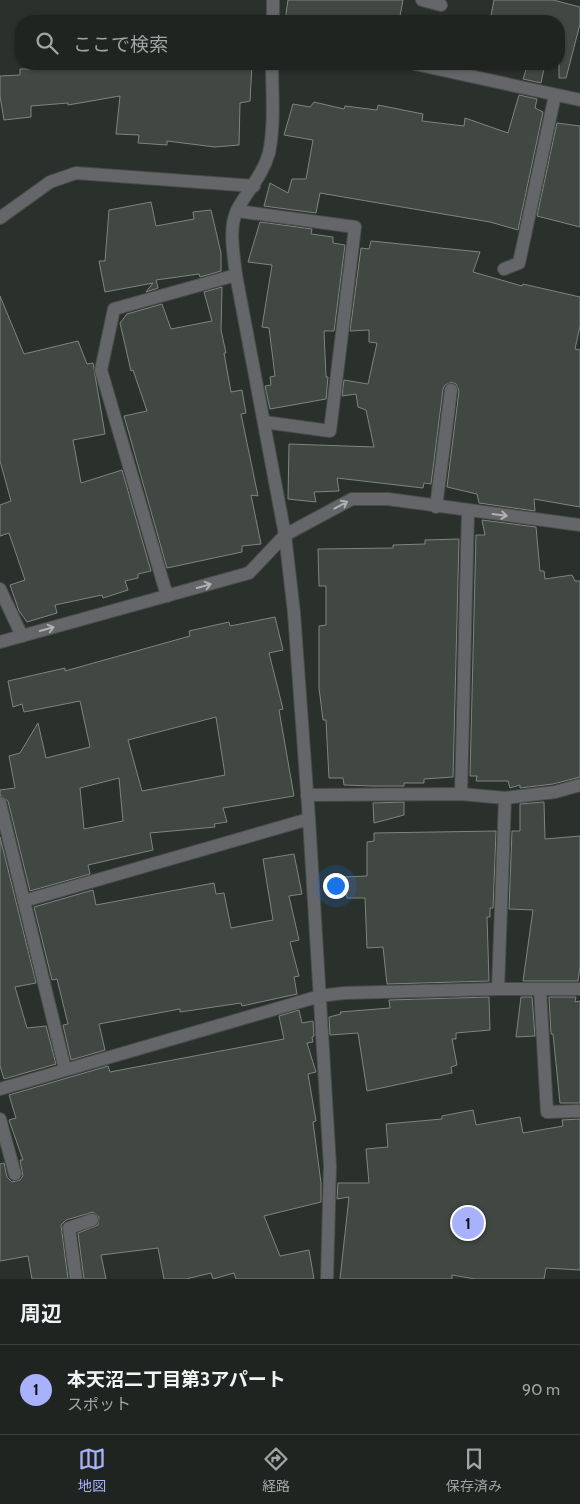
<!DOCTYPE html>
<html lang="ja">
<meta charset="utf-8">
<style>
:root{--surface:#202420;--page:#2d302d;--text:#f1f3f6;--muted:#a2a4a5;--line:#3d413e;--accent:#a7b1fc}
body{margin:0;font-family:Cabin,"Noto Sans JP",sans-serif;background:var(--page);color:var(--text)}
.you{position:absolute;left:335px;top:885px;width:18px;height:18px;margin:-12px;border:4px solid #fff;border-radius:50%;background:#1a73e8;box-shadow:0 0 0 8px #1a73e833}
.badge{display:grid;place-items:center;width:32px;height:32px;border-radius:50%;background:var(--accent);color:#111;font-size:16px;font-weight:700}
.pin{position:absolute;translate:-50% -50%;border:2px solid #fff;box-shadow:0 1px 5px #0006}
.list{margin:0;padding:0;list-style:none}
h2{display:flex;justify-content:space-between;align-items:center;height:65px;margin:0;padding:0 20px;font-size:21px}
h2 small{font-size:16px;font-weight:400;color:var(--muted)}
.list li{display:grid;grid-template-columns:32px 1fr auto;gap:15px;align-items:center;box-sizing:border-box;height:90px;padding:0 20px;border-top:1px solid var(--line)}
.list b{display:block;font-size:19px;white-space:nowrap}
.list p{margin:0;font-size:16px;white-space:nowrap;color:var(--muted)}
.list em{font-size:16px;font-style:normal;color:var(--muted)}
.icon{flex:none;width:28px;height:28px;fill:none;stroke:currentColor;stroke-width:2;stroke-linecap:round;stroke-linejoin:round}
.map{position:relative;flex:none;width:580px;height:1279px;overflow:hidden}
.search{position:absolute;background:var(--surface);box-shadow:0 1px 4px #0004;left:15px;right:15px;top:15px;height:55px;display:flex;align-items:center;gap:12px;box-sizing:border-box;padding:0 18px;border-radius:20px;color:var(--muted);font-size:19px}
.sheet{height:155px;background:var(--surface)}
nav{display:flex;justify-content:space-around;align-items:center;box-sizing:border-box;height:70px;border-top:1px solid var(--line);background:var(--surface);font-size:14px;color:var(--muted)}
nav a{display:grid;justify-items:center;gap:2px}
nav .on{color:var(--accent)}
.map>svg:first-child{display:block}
.building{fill:#414742;stroke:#7e847f;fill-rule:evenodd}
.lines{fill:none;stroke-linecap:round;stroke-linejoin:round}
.minor-casing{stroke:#484d49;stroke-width:14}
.minor{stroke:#656669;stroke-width:12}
.oneway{stroke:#afb2b1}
</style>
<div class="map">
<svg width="580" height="1279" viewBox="0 0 580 1279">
<rect width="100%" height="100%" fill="#2a302b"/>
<g class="building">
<path d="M 288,0 L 403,0 L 399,21 L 285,21 Z"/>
<path d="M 494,0 L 553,0 L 580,7 L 580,24 L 566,78 L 559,78 L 559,21 L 490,21 Z"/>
<path d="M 118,64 L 252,64 L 250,101 L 240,103 L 239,145 L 215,147 L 167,141 L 167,145 L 138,143 L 139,135 L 116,134 L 120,96 L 68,105 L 68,103 L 31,106 L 31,117 L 4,120 L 0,96 L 0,76 L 20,75 L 20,69 L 118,69 Z"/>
<path d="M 528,64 L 545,64 L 541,83 L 523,79 Z"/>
<path d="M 519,95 L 537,99 L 535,108 L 543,112 L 518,230 L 490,222 L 320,193 L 316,213 L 264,206 L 270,183 L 288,193 L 292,179 L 306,179 L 313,140 L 284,135 L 293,104 L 310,107 L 314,102 L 344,109 L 345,106 L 377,110 L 378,105 L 423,114 L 422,121 L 464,126 L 465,118 L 508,133 Z"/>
<path d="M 557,123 L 580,126 L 580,227 L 537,216 Z"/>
<path d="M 151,202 L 156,226 L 194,219 L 193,212 L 211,210 L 221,253 L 221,271 L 200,277 L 199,274 L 156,280 L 158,288 L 146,292 L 153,283 L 105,292 L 99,261 L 105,261 L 109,210 Z"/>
<path d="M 260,222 L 312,229 L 311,234 L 333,237 L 333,243 L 345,245 L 334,331 L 324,331 L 326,377 L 328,377 L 326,399 L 270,409 L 265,386 L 271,385 L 270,377 L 275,376 L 269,328 L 262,327 L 272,265 L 248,262 Z"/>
<path d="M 371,241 L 480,252 L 473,272 L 522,286 L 523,284 L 580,297 L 580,326 L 575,349 L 580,350 L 580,507 L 534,499 L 535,511 L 479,503 L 477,494 L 447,487 L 459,391 L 456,384 L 452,382 L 445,385 L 443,389 L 431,484 L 424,483 L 423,488 L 337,478 L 339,491 L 314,492 L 316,502 L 288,499 L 289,444 L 374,447 L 366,410 L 358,407 L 356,394 L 342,396 L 344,380 L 368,384 L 377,343 L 369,342 L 369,330 L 350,331 L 361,248 L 369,249 Z"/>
<path d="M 222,287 L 221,330 L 226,353 L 224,353 L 231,392 L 242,390 L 246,413 L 241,414 L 258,496 L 251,495 L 261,544 L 242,546 L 242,552 L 167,568 L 124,416 L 147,411 L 133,370 L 131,371 L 120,323 L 127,314 L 162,304 L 171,329 L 212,321 L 204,292 Z"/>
<path d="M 0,296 L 24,354 L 78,341 L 87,364 L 93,363 L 105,434 L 73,440 L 81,483 L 122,470 L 151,571 L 138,574 L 138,578 L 125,581 L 128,590 L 103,598 L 102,595 L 55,605 L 57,613 L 27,622 L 19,611 L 10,585 L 25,580 L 9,533 L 0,536 L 0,505 L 11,501 L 0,461 Z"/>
<path d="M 482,520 L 536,527 L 540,571 L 544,571 L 545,579 L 572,575 L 575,581 L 580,581 L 580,777 L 553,784 L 520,788 L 520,785 L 510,788 L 508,781 L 476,781 L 477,776 L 470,776 L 476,535 L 485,535 Z"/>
<path d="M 459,539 L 453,777 L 424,779 L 424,783 L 404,783 L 404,786 L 372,786 L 344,785 L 343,778 L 329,778 L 326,720 L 323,720 L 319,688 L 319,626 L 326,625 L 326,586 L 319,586 L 318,549 L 393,548 L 393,545 L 425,544 L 425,540 Z"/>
<path d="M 275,617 L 283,650 L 269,653 L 283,709 L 279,710 L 294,796 L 223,808 L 227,822 L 214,824 L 215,827 L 150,833 L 153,850 L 88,865 L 90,874 L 30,891 L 8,801 L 0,795 L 0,790 L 15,788 L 9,756 L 20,753 L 38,723 L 46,758 L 90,747 L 80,701 L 24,712 L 22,704 L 13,707 L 8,681 L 65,668 L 65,671 L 190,636 L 189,631 L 229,622 L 230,626 ZM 216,717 L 225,775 L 142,791 L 128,740 ZM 119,778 L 123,821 L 84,829 L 80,788 Z"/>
<path d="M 404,802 L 404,815 L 374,823 L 373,803 Z"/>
<path d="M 544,802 L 545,839 L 580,836 L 580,966 L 578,981 L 523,981 L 533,910 L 509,909 L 512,831 L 520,831 L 520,804 Z"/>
<path d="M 496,831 L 493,908 L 490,908 L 490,917 L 487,917 L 489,981 L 387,984 L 383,947 L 367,948 L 365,898 L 347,898 L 344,877 L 367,876 L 367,842 L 374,841 L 374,833 Z"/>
<path d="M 0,837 L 36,983 L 15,987 L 27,1028 L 46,1026 L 56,1064 L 4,1079 L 0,1066 Z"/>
<path d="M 294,854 L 302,894 L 289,896 L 299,940 L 290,942 L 299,976 L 294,977 L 297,994 L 242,1006 L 241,1003 L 180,1012 L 180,1009 L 99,1024 L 105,1050 L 71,1060 L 63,1025 L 68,1024 L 57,979 L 52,980 L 34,907 L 93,890 L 96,905 L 214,883 L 216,894 L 224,893 L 231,928 L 273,920 L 263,859 Z"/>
<path d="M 489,997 L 490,1030 L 456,1033 L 456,1039 L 452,1039 L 457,1065 L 451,1067 L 452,1073 L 367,1091 L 358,1033 L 330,1035 L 329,1017 L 341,1014 L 340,1012 L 390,1008 L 389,1000 Z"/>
<path d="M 521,997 L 532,997 L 535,1036 L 516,1037 Z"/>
<path d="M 549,997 L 576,997 L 575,1002 L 580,1001 L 580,1103 L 560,1103 L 553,1034 L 551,1034 Z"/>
<path d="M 299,1010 L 302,1023 L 313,1021 L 314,1036 L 312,1037 L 313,1042 L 307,1043 L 316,1072 L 308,1074 L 316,1121 L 313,1122 L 321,1183 L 321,1202 L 264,1216 L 280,1256 L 309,1250 L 314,1279 L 236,1279 L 234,1273 L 213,1279 L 211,1273 L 186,1279 L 164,1279 L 158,1248 L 101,1255 L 106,1279 L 84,1279 L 78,1233 L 98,1225 L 99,1217 L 93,1212 L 66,1220 L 61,1225 L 68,1279 L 32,1279 L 28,1256 L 0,1261 L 0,1164 L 4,1163 L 7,1177 L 12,1182 L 20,1180 L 23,1176 L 20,1160 L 23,1160 L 9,1120 L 16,1118 L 9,1095 L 108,1066 L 110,1072 L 115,1071 L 284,1039 L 279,1016 Z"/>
<path d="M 473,1110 L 476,1125 L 520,1117 L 523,1133 L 563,1126 L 562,1120 L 580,1119 L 580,1270 L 546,1268 L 544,1279 L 475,1279 L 452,1275 L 452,1279 L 340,1279 L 349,1197 L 337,1199 L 338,1183 L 369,1183 L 366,1149 L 388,1147 L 386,1124 L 442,1119 L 442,1116 Z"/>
</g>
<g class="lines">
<g class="minor-casing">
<g id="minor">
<path d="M 422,0 L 441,5"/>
<path d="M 273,21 L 273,0"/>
<path d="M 272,64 C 272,93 275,124 269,153 C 263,175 247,191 237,210 C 228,229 234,256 236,275 L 285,535 L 294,613 L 309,819 L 330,1166 L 327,1279"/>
<path d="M 415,64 L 580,100"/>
<path d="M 237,211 L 355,227 L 330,431 L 264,422"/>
<path d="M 0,218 L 50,182 L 76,173 L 254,186"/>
<path d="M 504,269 L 519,263 L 555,95"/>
<path d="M 436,507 L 451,390"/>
<path d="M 0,589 L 22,636"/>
<path d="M 167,596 L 101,370 L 114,309 L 236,275"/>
<path d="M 0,642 L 249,573 L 285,535 L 352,499 L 388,499 L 580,525"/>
<path d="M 461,794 L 468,512"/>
<path d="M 307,795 L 461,794 L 505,798 L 555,792 L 580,785"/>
<path d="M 0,803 L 65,1069"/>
<path d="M 24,901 L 309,819"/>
<path d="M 498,989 L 505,798"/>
<path d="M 540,989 L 547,1112 L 580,1111"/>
<path d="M 0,1089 L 320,996 L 344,993 L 498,989 L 580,989"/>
<path d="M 0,1119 L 15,1174"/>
<path d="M 76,1279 L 69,1228 L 92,1220"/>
</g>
</g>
<use href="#minor" class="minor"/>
</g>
<defs><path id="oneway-shaft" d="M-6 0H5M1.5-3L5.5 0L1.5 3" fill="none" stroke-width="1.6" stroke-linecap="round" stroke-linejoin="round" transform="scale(1.25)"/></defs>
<g class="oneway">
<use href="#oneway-shaft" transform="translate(341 505) rotate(-28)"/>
<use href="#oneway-shaft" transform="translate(500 515) rotate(7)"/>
<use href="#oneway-shaft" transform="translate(204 586) rotate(-15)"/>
<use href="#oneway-shaft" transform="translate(47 629) rotate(-16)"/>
</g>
</svg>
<div class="you"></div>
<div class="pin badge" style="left:468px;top:1223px">1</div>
<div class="search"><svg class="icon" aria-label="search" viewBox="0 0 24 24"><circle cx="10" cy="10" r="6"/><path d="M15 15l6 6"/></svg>ここで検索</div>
</div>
<section class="sheet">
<h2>周辺<small></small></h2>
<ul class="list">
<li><span class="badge">1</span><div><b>本天沼二丁目第3アパート</b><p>スポット</p></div><em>90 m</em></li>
</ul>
</section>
<nav>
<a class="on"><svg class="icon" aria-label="map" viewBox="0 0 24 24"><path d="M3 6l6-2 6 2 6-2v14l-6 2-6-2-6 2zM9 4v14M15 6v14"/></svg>地図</a>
<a><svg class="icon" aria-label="directions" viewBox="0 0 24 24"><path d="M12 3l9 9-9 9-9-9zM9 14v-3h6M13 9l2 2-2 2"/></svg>経路</a>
<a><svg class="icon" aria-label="saved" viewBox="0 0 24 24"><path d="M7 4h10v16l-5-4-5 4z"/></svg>保存済み</a>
</nav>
